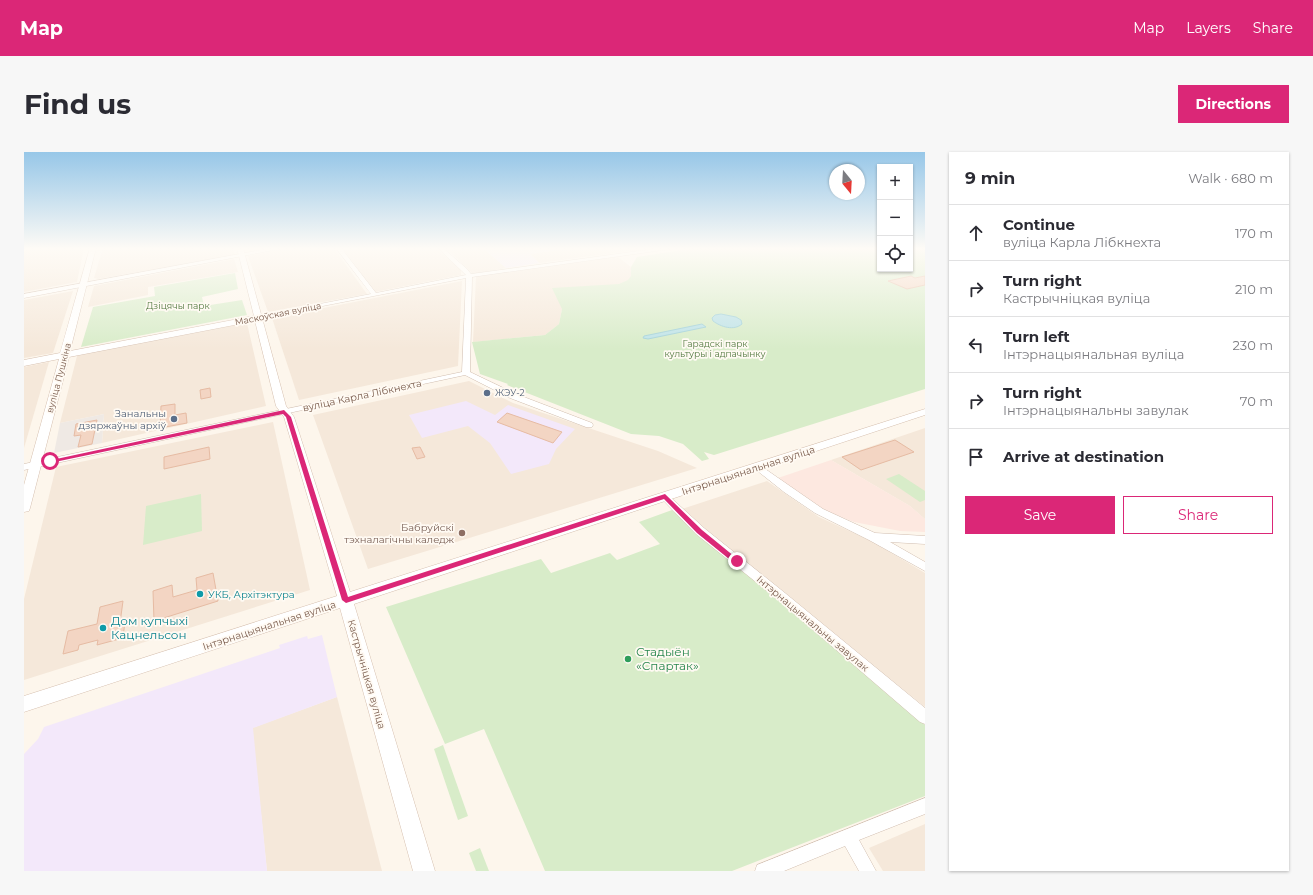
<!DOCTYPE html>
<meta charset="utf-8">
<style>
:root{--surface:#fff;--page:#f7f7f7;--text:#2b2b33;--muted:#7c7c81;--line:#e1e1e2;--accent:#db2777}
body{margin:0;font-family:Montserrat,sans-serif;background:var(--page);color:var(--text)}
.controls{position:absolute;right:12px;top:12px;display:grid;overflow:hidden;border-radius:0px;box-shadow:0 1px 3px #0004}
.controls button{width:36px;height:36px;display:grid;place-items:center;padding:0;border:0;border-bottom:1px solid var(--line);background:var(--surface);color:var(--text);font:20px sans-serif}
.compass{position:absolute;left:805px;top:12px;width:36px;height:36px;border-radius:50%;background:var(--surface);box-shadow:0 1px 3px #0004;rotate:162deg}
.stop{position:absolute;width:12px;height:12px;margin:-9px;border:3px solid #db2777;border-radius:50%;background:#fff}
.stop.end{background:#db2777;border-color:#fff;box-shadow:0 1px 4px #0008}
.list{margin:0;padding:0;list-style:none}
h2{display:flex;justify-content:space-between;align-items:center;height:52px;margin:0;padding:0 16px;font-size:17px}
h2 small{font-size:13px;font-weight:400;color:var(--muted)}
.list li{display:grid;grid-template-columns:26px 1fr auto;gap:12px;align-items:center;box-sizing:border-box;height:56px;padding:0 16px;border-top:1px solid var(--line)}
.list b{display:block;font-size:15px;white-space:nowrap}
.list p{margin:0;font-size:13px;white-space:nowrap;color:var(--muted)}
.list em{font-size:13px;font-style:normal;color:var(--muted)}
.actions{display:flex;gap:8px;padding:12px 16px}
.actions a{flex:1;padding:9px 0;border:1px solid var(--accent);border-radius:0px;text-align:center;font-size:14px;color:var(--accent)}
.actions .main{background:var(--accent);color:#fff}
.icon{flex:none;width:22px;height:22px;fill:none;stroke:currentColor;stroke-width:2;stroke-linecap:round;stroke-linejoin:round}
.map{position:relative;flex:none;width:901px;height:719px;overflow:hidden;border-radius:0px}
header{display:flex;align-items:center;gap:24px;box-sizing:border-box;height:56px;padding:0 20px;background:var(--accent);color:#fff}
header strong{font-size:19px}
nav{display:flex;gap:22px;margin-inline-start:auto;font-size:14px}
.intro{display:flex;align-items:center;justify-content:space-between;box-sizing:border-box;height:96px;padding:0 24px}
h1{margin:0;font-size:28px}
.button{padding:10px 18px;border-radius:0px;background:var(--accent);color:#fff;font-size:14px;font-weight:700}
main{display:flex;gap:24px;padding:0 24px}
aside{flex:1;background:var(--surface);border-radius:0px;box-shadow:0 1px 3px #0004}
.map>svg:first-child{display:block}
.residential{fill:#f5e8da}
.commercial{fill:#fde8e0}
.industrial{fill:#efe9e4}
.education{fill:#f3e8fa}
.green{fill:#d8ecc9}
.water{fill:#bfe3e8;stroke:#a5d3da}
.building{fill:#f3d5c3;stroke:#e6bba3}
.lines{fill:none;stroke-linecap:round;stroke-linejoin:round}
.street-casing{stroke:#d1beb0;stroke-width:1}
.secondary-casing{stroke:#d6c0b0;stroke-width:1}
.street{fill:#fff;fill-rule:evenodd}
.secondary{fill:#fff;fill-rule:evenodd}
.route{fill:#db2777}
.service-dot{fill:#5c6f8a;stroke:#fffaf3;stroke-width:1.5}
.education-dot{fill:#8d6e63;stroke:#fffaf3;stroke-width:1.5}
.culture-dot{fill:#0f9aa8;stroke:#fffaf3;stroke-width:1.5}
.leisure-dot{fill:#2e9e5b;stroke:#fffaf3;stroke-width:1.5}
.labels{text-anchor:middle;stroke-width:3.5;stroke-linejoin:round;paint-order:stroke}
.far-park-label{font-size:9px;fill:#537a41;stroke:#fffaf3}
.far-street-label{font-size:9px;fill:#7a5c4d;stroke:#fffaf3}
.far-service-label{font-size:9px;fill:#4e5e75;stroke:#fffaf3;text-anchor:start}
.street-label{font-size:10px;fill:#7a5c4d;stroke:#fffaf3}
.service-label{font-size:10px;fill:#4e5e75;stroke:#fffaf3;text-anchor:end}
.education-label{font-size:10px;fill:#785e54;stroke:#fffaf3;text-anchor:end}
.culture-label{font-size:10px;fill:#0d838f;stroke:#fffaf3;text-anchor:start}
.near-culture-label{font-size:12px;fill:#0d838f;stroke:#fffaf3;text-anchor:start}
.near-leisure-label{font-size:12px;fill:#27864d;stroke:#fffaf3;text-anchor:start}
</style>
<header>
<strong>Map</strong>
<nav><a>Map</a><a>Layers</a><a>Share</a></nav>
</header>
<div class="intro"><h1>Find us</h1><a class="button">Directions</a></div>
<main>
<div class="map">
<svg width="901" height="719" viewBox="0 0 901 719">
<rect width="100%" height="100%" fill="#fdf6ec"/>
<g class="residential">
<path d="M 13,96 L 60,96 L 53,130 L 0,140 L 0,99 Z"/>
<path d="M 79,96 L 209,96 L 211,103 L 74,127 L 70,126 Z"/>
<path d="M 265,96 L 310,96 L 343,142 L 244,160 L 224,104 Z"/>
<path d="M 316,96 L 412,96 L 437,118 L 437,123 L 351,140 Z"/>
<path d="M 422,96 L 459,96 L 482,116 L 449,122 Z"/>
<path d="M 546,96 L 627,96 L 515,111 L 506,102 Z"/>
<path d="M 594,105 L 607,115 L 609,121 L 605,129 L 538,157 L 535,172 L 521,183 L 449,190 L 452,125 Z"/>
<path d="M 210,107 L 214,120 L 124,135 L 124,143 L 64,155 L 70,134 Z"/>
<path d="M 438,129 L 434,214 L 275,248 L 248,166 Z"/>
<path d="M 49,139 L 29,201 L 0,206 L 0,148 Z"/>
<path d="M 223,171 L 242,254 L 78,291 L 80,262 L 36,271 L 53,204 Z"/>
<path d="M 25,210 L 0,296 L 0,215 Z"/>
<path d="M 445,229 L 489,251 L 634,299 L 673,316 L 344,417 L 289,263 Z"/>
<path d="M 249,270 L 286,438 L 0,528 L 0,447 L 32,315 Z"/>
<path d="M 901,276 L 901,367 L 886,354 L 807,308 Z"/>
<path d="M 743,329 L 795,365 L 849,390 L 901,421 L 901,555 L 697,393 L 658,357 Z"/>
<path d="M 313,545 L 358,719 L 243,719 L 228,576 Z"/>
<path d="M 901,672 L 901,719 L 859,719 L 845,696 Z"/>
</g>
<path class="commercial" d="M 807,308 L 886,354 L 901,367 L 901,380 L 876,379 L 830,370 L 797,357 L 754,326 Z"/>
<path class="industrial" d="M 80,262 L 78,291 L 30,301 L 36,271 Z"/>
<g class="education">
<path d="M 459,96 L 548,96 L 506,102 L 515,111 L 482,116 Z"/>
<path d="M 442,249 L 471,263 L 484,253 L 551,277 L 532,297 L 525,312 L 487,322 L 466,291 L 444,274 L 398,286 L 385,263 Z"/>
<path d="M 298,483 L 313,545 L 229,576 L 243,719 L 0,719 L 0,602 L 14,587 L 20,575 L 256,496 L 255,493 L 283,484 L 284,487 Z"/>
</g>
<g class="green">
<path d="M 671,96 L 856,96 L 856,117 L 886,117 L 886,96 L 901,96 L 901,237 L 690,303 L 680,300 L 685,307 L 678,309 L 659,292 L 635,284 L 607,282 L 483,233 L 484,232 L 456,222 L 448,190 L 521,183 L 535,172 L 538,157 L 528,136 L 595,132 L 604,128 L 607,124 L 607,115 L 613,105 Z"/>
<path d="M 211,121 L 214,137 L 178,145 L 180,154 L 218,148 L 223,163 L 57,195 L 69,155 L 131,144 L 130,135 Z"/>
<path d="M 875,322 L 901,339 L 901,348 L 896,350 L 862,327 Z"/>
<path d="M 177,342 L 178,379 L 119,393 L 122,354 Z"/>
<path d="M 648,358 L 682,389 L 887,558 L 901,573 L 901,644 L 708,719 L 521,719 L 460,577 L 421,592 L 362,455 L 517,407 L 527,421 L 586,401 L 593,408 L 636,392 L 615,370 Z"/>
<path d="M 419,593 L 444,664 L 434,668 L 410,597 Z"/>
<path d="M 456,696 L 465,719 L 452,719 L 445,701 Z"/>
</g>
<g class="water">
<path d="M 697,162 L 712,165 L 717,168 L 718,172 C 710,179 697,175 689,169 L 688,166 L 691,163 Z"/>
<path d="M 678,172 L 682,175 L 624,187 L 619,186 L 620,184 Z"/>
</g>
<g class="building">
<path d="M 887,124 L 891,126 L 901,124 L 901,133 L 883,137 L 864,129 Z"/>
<path d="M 186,236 L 187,245 L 177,247 L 176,238 Z"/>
<path d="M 151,252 L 151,263 L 162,261 L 163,271 L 136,276 L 137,254 Z"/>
<path d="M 483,261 L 538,280 L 529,291 L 473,270 Z"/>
<path d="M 73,268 L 68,292 L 54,295 L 57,283 L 50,284 L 52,272 Z"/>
<path d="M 871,288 L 890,300 L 837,318 L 818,305 Z"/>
<path d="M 185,295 L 186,307 L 140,317 L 140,305 Z"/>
<path d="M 396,295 L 401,305 L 393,307 L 388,296 Z"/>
<path d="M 189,421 L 194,449 L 130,469 L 129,439 L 148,433 L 149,445 L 173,438 L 172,426 Z"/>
<path d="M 99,449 L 96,471 L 101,469 L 99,486 L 73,493 L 74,488 L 55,493 L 54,498 L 39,502 L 44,479 L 73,472 L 76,455 Z"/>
</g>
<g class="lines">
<g class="street-casing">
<g id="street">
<path d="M 248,96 L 260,96 L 0,146 L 0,142 Z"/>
<path d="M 312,96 L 317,96 L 352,141 L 442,123 L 414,96 L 419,96 L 443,117 L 447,122 L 637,96 L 653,96 L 448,125 L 446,220 L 492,242 L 568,271 L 569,273 L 568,275 L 562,275 L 486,246 L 441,223 L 0,318 L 0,312 L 438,220 L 442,126 L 232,167 L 232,165 L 234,164 L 347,142 Z"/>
<path d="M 734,312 L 799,357 L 851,381 L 901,384 L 901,392 L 866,390 L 901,410 L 901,419 L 845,388 L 791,361 L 760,340 L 731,317 L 729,315 L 731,313 Z"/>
<path d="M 641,342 L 644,343 L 680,376 L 761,441 L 901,556 L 901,572 L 896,570 L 753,447 L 672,382 L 638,347 L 636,345 L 638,343 Z"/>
<path d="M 901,646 L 901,662 L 835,688 L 852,719 L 835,719 L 821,694 L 760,719 L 731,719 L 733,713 Z"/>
</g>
</g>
<g class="secondary-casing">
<path id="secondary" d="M 66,96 L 72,96 L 46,199 L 230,164 L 213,96 L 219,96 L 262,254 L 270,265 L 326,440 L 901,257 L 901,263 L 330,452 L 411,719 L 389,719 L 316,456 L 0,560 L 0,544 L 313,444 L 260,265 L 252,254 L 231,169 L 45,205 L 6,356 L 5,359 L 0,360 L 0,333 L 35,207 L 0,214 L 0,208 L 36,201 Z"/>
</g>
<use href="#street" class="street"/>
<use href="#secondary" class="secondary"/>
</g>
<linearGradient id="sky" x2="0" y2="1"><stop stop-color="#97c7e8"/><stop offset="0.49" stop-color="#fefbf6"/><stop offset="1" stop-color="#fefbf6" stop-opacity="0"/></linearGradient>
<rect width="901" height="197" fill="url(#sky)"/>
<path class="route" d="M 260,258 L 267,265 L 324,445 L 641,342 L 678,378 L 716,409 L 713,412 L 710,411 L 673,381 L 640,347 L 322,451 L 318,448 L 262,265 L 259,262 L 26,311 L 23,309 Z"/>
<g class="service-dot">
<circle cx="463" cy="241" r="4"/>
<circle cx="150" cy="267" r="4"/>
</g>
<circle class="education-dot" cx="438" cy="381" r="4"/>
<g class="culture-dot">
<circle cx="176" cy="442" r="4"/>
<circle cx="79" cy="476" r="4"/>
</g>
<circle class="leisure-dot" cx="604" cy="507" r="4"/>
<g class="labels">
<g class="far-park-label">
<text x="154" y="157">Дзіцячы парк</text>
<text x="691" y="195">Гарадскі парк<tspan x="691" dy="10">культуры і адпачынку</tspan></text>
</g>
<g class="far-street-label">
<text transform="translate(254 162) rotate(-11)" y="3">Маскоўская вуліца</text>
<text transform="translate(35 226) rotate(-75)" y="3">вуліца Пушкіна</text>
</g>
<g class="far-service-label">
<text x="471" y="244">ЖЭУ-2</text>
</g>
<g class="street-label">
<text transform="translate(338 243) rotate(-12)" y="4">вуліца Карла Лібкнехта</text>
<text transform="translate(724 318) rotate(-18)" y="4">Інтэрнацыянальная вуліца</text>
<text transform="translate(789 471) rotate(40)" y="4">Інтэрнацыянальны завулак</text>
<text transform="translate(245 473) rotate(-18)" y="4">Інтэрнацыянальная вуліца</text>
<text transform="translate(343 522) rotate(74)" y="4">Кастрычніцкая вуліца</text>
</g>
<g class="service-label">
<text x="142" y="265">Занальны<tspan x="142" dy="12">дзяржаўны архіў</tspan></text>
</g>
<g class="education-label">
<text x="430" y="379">Бабруйскі<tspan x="430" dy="12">тэхналагічны каледж</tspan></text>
</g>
<g class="culture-label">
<text x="184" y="446">УКБ, Архітэктура</text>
</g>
<g class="near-culture-label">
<text x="87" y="473">Дом купчыхі<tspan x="87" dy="14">Кацнельсон</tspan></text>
</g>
<g class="near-leisure-label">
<text x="612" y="504">Стадыён<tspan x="612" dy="14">«Спартак»</tspan></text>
</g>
</g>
</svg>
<div class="controls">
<button>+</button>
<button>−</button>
<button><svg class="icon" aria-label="locate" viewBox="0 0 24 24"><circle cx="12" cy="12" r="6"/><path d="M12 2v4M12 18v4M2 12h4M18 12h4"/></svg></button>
</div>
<svg class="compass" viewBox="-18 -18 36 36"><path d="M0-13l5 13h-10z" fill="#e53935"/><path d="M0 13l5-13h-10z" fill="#7c7c81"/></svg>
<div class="stop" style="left:26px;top:309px"></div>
<div class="stop end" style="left:713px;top:409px"></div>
</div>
<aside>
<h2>9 min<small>Walk · 680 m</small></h2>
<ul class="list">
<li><svg class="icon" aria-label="ahead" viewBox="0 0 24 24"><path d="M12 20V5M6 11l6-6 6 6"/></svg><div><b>Continue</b><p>вуліца Карла Лібкнехта</p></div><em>170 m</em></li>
<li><svg class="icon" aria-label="right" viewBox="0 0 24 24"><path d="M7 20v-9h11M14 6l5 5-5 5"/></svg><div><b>Turn right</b><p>Кастрычніцкая вуліца</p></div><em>210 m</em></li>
<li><svg class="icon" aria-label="left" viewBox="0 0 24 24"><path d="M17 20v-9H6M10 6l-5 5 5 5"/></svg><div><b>Turn left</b><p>Інтэрнацыянальная вуліца</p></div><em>230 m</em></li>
<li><svg class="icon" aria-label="right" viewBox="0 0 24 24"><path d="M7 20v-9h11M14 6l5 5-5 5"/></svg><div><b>Turn right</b><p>Інтэрнацыянальны завулак</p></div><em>70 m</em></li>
<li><svg class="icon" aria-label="arrive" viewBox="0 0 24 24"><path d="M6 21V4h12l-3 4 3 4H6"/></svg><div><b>Arrive at destination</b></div></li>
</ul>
<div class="actions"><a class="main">Save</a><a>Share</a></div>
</aside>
</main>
